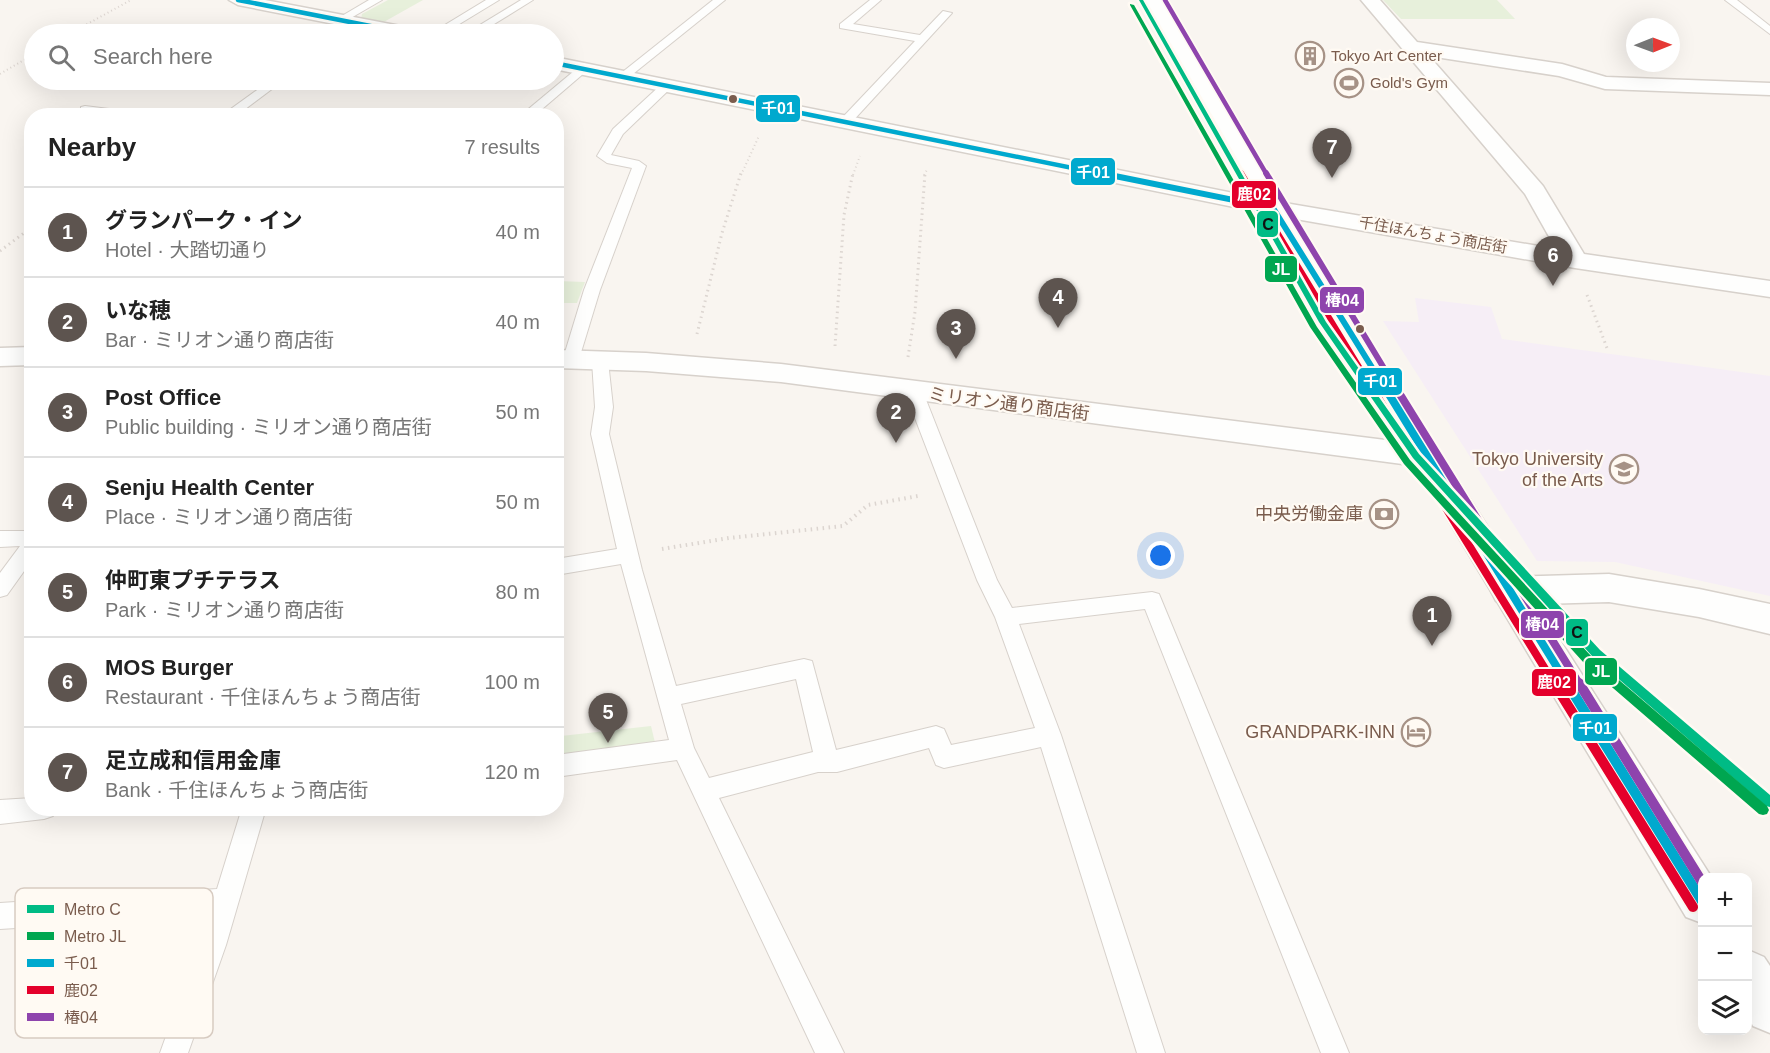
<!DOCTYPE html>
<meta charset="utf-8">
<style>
:root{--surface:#fff;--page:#f6f6f6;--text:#222;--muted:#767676;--line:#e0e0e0;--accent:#5d544f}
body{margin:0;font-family:Helvetica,"Noto Sans JP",sans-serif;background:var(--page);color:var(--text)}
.controls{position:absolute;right:18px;bottom:18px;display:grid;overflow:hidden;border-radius:12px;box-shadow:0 6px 24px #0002}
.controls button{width:54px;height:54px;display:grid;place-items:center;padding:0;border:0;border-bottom:2px solid var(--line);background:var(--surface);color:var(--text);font:30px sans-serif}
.compass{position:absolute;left:1626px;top:18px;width:54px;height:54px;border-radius:50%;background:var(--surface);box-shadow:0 6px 24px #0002;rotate:89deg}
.you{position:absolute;left:1161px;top:556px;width:21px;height:21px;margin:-15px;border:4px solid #fff;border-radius:50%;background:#1a73e8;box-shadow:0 0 0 9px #1a73e833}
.badge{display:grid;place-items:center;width:39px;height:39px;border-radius:50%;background:var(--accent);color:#fff;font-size:20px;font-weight:700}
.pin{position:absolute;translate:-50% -50px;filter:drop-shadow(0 2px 3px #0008)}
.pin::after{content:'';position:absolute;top:32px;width:21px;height:18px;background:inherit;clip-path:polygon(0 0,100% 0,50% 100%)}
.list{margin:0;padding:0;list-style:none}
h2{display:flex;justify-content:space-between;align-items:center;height:78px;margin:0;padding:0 24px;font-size:26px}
h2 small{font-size:20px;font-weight:400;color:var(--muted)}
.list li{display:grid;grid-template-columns:39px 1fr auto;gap:18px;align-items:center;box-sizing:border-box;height:90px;padding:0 24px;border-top:2px solid var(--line)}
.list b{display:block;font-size:22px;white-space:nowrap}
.list p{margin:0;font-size:20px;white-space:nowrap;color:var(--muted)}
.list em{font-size:20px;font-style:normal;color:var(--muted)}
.icon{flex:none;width:33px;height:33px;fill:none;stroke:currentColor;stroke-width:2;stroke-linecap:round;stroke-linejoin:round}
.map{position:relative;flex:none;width:1770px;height:1053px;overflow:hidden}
.search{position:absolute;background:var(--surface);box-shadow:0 6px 24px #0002;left:24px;top:24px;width:540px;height:66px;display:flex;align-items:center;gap:15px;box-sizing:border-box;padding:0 21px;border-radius:33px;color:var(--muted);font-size:22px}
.panel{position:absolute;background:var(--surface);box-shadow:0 6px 24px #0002;left:24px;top:108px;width:540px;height:708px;border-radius:24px}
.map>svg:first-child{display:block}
.education{fill:#f6eef6}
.green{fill:#e7f0db}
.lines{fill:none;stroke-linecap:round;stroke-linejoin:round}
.service-casing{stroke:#d7d1cb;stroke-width:2}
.minor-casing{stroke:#d7d1cb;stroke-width:3}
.tertiary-casing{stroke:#d7d1cb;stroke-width:3}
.path-far2{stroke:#dcd5d0;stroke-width:2;stroke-dasharray:1 3;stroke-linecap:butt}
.path-far1{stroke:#dcd5d0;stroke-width:3;stroke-dasharray:1.5 4;stroke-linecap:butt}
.path{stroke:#dcd5d0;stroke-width:4;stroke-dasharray:1.5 4.5;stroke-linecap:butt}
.service{fill:#fefefd;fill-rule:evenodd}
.minor{fill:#fefefd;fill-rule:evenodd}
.tertiary{fill:#fefefd;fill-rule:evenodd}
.bus-1-far3-casing{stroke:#fffaf3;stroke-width:8}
.bus-1-far2-casing{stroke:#fffaf3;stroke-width:10}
.bus-1-far1-casing{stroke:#fffaf3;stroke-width:12}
.bus-1-casing{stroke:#fffaf3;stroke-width:14}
.bus-2-far3-casing{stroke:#fffaf3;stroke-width:8}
.bus-2-far2-casing{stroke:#fffaf3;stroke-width:10}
.bus-2-far1-casing{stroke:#fffaf3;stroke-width:12}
.bus-2-casing{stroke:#fffaf3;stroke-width:14}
.bus-3-far3-casing{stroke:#fffaf3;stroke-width:8}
.bus-3-far2-casing{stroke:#fffaf3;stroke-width:10}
.bus-3-far1-casing{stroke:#fffaf3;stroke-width:12}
.bus-3-casing{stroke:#fffaf3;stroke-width:14}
.bus-1-far3{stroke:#00a9ce;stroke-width:4.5}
.bus-1-far2{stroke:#00a9ce;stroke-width:6}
.bus-1-far1{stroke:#00a9ce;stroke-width:8}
.bus-1{stroke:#00a9ce;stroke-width:10}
.bus-2-far3{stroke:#e4002b;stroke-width:4.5}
.bus-2-far2{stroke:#e4002b;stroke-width:6}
.bus-2-far1{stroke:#e4002b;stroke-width:8}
.bus-2{stroke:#e4002b;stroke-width:10}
.bus-3-far3{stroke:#8e44ad;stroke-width:4.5}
.bus-3-far2{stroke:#8e44ad;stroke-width:6}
.bus-3-far1{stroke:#8e44ad;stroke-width:8}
.bus-3{stroke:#8e44ad;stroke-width:10}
.metro-1-casing{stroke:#fffaf3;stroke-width:5}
.metro-2-casing{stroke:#fffaf3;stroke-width:5}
.metro-1{fill:#00bb85;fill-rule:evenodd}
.metro-2{fill:#00a650;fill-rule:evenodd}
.bus-dot{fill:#7a5c4d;stroke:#fffaf3;stroke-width:2}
.labels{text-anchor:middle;stroke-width:4.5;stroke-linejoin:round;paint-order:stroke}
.far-poi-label{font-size:15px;fill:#7a5c4d;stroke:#fffaf3;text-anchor:start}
.far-street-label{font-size:15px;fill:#7a5c4d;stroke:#fffaf3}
.street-label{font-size:18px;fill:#7a5c4d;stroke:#fffaf3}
.poi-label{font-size:18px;fill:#7a5c4d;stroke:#fffaf3;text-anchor:end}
.key{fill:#fffaf3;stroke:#d7cbc1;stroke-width:1.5}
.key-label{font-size:16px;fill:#7a5c4d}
.line-badge{stroke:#fffaf3;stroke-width:2}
.badge-label{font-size:16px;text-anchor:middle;font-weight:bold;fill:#fff}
.pale-badge-label{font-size:16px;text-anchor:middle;font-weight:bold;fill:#111}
</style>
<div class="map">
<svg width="1770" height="1053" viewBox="0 0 1770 1053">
<rect width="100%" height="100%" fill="#f9f5f0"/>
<path class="education" d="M 1415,298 L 1491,307 L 1502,339 L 1770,376 L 1770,596 L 1615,562 L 1537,561 L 1383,321 L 1419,322 Z"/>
<g class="green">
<path d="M 388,0 L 423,0 L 382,23 L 361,19 L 362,14 Z"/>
<path d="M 1383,0 L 1497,0 L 1515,19 L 1401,19 Z"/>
<path d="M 557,281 L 585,282 L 577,303 L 557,303 Z"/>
<path d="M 651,726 L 657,751 L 560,761 L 561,736 Z"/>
</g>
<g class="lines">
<g class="service-casing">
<g id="service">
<path d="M 369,0 L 382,0 L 344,22 L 335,20 Z"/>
<path d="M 486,0 L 499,0 L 443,34 L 430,34 Z"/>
<path d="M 521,0 L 533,0 L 478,34 L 465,34 Z"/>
<path d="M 713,0 L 725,0 L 628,78 L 620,78 L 620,74 Z"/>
<path d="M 870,0 L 881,0 L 853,24 L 920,35 L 943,11 L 952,13 L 850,124 L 842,124 L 842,118 L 915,41 L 840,28 L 840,24 Z"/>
<path d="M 1725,0 L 1737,0 L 1770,26 L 1770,34 Z"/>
<path d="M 362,23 L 371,25 L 358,34 L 346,34 Z"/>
<path d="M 580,66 L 590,68 L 534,116 L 520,116 Z"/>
<path d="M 271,80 L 284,80 L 236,116 L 221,116 Z"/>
<path d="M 664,82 L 674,85 L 623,134 L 611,155 L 639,161 L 646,166 L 600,290 L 579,359 L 571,364 L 565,363 L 563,359 L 584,290 L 632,168 L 607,163 L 597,156 L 613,129 Z"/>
<path d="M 85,106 L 133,112 L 139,116 L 81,113 L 81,107 Z"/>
<path d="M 600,356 L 608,361 L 613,407 L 609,434 L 642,570 L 676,686 L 804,659 L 812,661 L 836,750 L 936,726 L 944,729 L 951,745 L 1035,728 L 995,617 L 977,580 L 905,392 L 914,386 L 923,392 L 997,580 L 1012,608 L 1152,592 L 1159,594 L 1349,1053 L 1321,1053 L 1145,609 L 1019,624 L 1061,735 L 1165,1053 L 1137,1053 L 1041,747 L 944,768 L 936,765 L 929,748 L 837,772 L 818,772 L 719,798 L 844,1053 L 815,1053 L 677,760 L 556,777 L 556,755 L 669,740 L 621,564 L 556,575 L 556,559 L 617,549 L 591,434 L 595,407 L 592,361 ZM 796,679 L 813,752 L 709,778 L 694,748 L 681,704 Z"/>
<path d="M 0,531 L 32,531 L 32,560 L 7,595 L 0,597 L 0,573 L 20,546 L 0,547 Z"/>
<path d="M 32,798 L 32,808 L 56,808 L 53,816 L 44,819 L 0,824 L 0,800 Z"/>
<path d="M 242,808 L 266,808 L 226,945 L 188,1053 L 160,1053 L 209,916 L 0,929 L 0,903 L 217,889 Z"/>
</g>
</g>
<g class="minor-casing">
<g id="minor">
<path d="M 229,0 L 265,0 L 411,28 L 420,34 L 385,34 L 238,5 Z"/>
<path d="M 1361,0 L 1380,0 L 1417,42 L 1562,64 L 1606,77 L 1770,83 L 1770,95 L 1605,89 L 1559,76 L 1429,56 L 1543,186 L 1584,254 L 1770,281 L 1770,297 L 1575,268 L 1273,215 L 554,69 L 554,57 L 1273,201 L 1556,249 L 1525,194 Z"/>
<path d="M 32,347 L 32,365 L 0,366 L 0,348 Z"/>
<path d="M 556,350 L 646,353 L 781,364 L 1425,445 L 1436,448 L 1440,456 L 1436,464 L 1425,467 L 781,382 L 646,371 L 556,368 Z"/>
<path d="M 1609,574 L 1699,589 L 1770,604 L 1770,634 L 1699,617 L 1609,602 L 1508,605 L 1496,601 L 1491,591 L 1496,581 L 1508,577 Z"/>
</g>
</g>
<g class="tertiary-casing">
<g id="tertiary">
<path d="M 1144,0 L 1162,0 L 1307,244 L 1712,878 L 1702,878 L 1702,923 L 1686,917 L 1283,244 Z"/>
<path d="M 1748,950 L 1764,957 L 1770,966 L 1770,1033 L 1753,1026 L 1748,1016 Z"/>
</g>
</g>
<g class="path-far2">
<path d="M 69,34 L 131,0"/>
<path d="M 0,74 L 34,54"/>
<path d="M 741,175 L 759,136"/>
<path d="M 853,175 L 860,156"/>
<path d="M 924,175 L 928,168"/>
</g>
<g class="path-far1">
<path d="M 0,251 L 32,227"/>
<path d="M 1587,295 L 1607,348"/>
<path d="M 697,334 L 722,233 L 741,173"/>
<path d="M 835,346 L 844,215 L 853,173"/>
<path d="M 908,357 L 915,312 L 925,173"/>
</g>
<path class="path" d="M 662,549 L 729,538 L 843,526 L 868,505 L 918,496"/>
<use href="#service" class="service"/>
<use href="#minor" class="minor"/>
<use href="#tertiary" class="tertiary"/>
<g class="bus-1-far3-casing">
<g id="bus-1-far3">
<path d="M 238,0 L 411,34"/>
<path d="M 554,63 L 1107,175"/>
</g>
</g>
<g class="bus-1-far2-casing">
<g id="bus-1-far2">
<path d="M 1100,173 L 1273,208"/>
<path d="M 1273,208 L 1391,398"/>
</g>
</g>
<g class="bus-1-far1-casing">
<path id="bus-1-far1" d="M 1390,396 L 1568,685"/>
</g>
<g class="bus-1-casing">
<path id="bus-1" d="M 1567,683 L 1702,901"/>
</g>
<g class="bus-2-far3-casing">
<path id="bus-2-far3" d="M 1144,5 L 1242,175"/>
</g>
<g class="bus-2-far2-casing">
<path id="bus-2-far2" d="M 1241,173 L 1378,398"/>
</g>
<g class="bus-2-far1-casing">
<path id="bus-2-far1" d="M 1377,396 L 1555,685"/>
</g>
<g class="bus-2-casing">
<path id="bus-2" d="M 1554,683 L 1693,907"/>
</g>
<g class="bus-3-far3-casing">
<path id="bus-3-far3" d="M 1165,0 L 1267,175"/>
</g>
<g class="bus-3-far2-casing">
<path id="bus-3-far2" d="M 1266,173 L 1402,398"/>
</g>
<g class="bus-3-far1-casing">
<path id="bus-3-far1" d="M 1401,396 L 1580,685"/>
</g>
<g class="bus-3-casing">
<path id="bus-3" d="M 1579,683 L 1702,882"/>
</g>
<use href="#bus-1-far3" class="bus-1-far3"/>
<use href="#bus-1-far2" class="bus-1-far2"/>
<use href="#bus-1-far1" class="bus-1-far1"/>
<use href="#bus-1" class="bus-1"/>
<use href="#bus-2-far3" class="bus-2-far3"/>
<use href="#bus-2-far2" class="bus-2-far2"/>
<use href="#bus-2-far1" class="bus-2-far1"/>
<use href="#bus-2" class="bus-2"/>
<use href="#bus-3-far3" class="bus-3-far3"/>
<use href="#bus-3-far2" class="bus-3-far2"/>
<use href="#bus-3-far1" class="bus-3-far1"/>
<use href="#bus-3" class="bus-3"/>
<g class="metro-1-casing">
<path id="metro-1" d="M 1139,0 L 1143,0 L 1326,322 L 1419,454 L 1600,650 L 1770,795 L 1770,807 L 1766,806 L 1592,656 L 1413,458 L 1319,322 Z"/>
</g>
<g class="metro-2-casing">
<path id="metro-2" d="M 1130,4 L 1134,5 L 1317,327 L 1410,460 L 1592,657 L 1767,806 L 1769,810 L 1767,814 L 1763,815 L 1759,814 L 1584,663 L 1404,464 L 1310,327 L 1130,5 Z"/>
</g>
<use href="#metro-1" class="metro-1"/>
<use href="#metro-2" class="metro-2"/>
</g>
<defs>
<g id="building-ring" transform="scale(1.5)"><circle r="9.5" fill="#fffaf3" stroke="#a69286" stroke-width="1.5"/><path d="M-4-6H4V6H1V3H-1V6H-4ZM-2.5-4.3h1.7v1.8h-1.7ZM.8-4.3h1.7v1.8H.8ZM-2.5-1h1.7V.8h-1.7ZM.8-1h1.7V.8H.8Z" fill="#a69286"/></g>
<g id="stadium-ring" transform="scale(1.5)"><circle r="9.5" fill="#fffaf3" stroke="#a69286" stroke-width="1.5"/><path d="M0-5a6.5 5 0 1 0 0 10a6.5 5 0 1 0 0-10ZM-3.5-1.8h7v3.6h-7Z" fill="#a69286"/></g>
<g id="university-ring" transform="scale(1.5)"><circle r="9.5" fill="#fffaf3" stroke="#a69286" stroke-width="1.5"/><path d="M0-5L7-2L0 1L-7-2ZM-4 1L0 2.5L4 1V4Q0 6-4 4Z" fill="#a69286"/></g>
<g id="bank-ring" transform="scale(1.5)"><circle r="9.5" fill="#fffaf3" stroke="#a69286" stroke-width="1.5"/><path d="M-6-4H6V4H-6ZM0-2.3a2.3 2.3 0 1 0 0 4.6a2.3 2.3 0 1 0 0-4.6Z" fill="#a69286"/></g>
<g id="hotel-ring" transform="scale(1.5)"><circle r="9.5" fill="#fffaf3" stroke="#a69286" stroke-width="1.5"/><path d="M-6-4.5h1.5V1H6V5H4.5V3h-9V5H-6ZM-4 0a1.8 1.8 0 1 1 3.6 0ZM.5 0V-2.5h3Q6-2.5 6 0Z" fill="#a69286"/></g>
</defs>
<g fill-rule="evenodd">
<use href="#building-ring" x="1310" y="56"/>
<use href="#stadium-ring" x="1349" y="83"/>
<use href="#university-ring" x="1624" y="469"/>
<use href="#bank-ring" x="1384" y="514"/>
<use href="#hotel-ring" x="1416" y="732"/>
</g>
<g class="bus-dot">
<circle cx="733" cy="99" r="5"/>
<circle cx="1360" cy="329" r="5"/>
</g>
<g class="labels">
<g class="far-poi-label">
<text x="1331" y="61">Tokyo Art Center</text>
<text x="1370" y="88">Gold's Gym</text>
</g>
<g class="far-street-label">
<text transform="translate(1433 235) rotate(10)" y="5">千住ほんちょう商店街</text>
</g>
<g class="street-label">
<text transform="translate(1009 404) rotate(7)" y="6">ミリオン通り商店街</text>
</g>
<g class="poi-label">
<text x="1603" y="465">Tokyo University<tspan x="1603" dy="21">of the Arts</tspan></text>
<text x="1363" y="520">中央労働金庫</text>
<text x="1395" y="738">GRANDPARK-INN</text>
</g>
</g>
<rect x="15" y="888" width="198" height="150" rx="9" class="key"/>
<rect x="27" y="905" width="27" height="8" fill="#00bb85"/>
<rect x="27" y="932" width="27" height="8" fill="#00a650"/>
<rect x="27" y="959" width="27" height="8" fill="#00a9ce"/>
<rect x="27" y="986" width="27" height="8" fill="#e4002b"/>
<rect x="27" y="1013" width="27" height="8" fill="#8e44ad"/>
<g class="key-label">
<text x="64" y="915">Metro C</text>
<text x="64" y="942">Metro JL</text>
<text x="64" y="969">千01</text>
<text x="64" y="996">鹿02</text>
<text x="64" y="1023">椿04</text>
</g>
<g class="line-badge">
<rect x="755" y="94" width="46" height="29" rx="6" fill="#00a9ce"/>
<rect x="1070" y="157" width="46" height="29" rx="6" fill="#00a9ce"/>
<rect x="1231" y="180" width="46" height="29" rx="6" fill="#e4002b"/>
<rect x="1256" y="210" width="23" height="28" rx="6" fill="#00bb85"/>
<rect x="1264" y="255" width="34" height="28" rx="6" fill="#00a650"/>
<rect x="1319" y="286" width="46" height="28" rx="6" fill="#8e44ad"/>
<rect x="1357" y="367" width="46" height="29" rx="6" fill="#00a9ce"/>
<rect x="1520" y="610" width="45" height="29" rx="6" fill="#8e44ad"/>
<rect x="1565" y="618" width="24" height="29" rx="6" fill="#00bb85"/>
<rect x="1584" y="657" width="34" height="29" rx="6" fill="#00a650"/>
<rect x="1531" y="668" width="46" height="29" rx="6" fill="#e4002b"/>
<rect x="1572" y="713" width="46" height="29" rx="6" fill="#00a9ce"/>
</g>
<g class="badge-label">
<text x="778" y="114">千01</text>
<text x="1093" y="178">千01</text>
<text x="1254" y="200">鹿02</text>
<text x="1281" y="275">JL</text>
<text x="1342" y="306">椿04</text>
<text x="1380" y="387">千01</text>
<text x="1542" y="630">椿04</text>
<text x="1601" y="677">JL</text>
<text x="1554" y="688">鹿02</text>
<text x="1595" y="734">千01</text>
</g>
<g class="pale-badge-label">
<text x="1268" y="230">C</text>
<text x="1577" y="638">C</text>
</g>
</svg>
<div class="controls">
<button>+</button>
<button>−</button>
<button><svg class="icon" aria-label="layers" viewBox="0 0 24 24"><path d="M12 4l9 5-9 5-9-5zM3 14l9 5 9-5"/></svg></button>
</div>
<svg class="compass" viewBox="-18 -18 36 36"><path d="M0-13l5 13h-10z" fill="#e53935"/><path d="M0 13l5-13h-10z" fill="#767676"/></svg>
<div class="you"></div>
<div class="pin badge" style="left:1432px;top:646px">1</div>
<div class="pin badge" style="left:896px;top:443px">2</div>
<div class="pin badge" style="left:956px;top:359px">3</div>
<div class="pin badge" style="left:1058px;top:328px">4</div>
<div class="pin badge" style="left:608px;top:743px">5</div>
<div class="pin badge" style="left:1553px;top:286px">6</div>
<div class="pin badge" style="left:1332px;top:178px">7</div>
<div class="search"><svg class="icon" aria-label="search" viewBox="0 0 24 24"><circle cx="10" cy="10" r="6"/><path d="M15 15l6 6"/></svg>Search here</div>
<section class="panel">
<h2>Nearby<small>7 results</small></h2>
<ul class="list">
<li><span class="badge">1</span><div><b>グランパーク・イン</b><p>Hotel · 大踏切通り</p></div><em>40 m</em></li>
<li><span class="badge">2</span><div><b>いな穂</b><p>Bar · ミリオン通り商店街</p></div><em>40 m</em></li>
<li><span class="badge">3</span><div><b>Post Office</b><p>Public building · ミリオン通り商店街</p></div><em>50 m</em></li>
<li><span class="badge">4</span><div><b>Senju Health Center</b><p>Place · ミリオン通り商店街</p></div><em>50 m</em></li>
<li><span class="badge">5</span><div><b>仲町東プチテラス</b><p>Park · ミリオン通り商店街</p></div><em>80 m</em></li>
<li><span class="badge">6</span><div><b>MOS Burger</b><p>Restaurant · 千住ほんちょう商店街</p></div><em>100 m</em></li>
<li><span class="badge">7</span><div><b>足立成和信用金庫</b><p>Bank · 千住ほんちょう商店街</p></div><em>120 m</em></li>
</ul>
</section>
</div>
